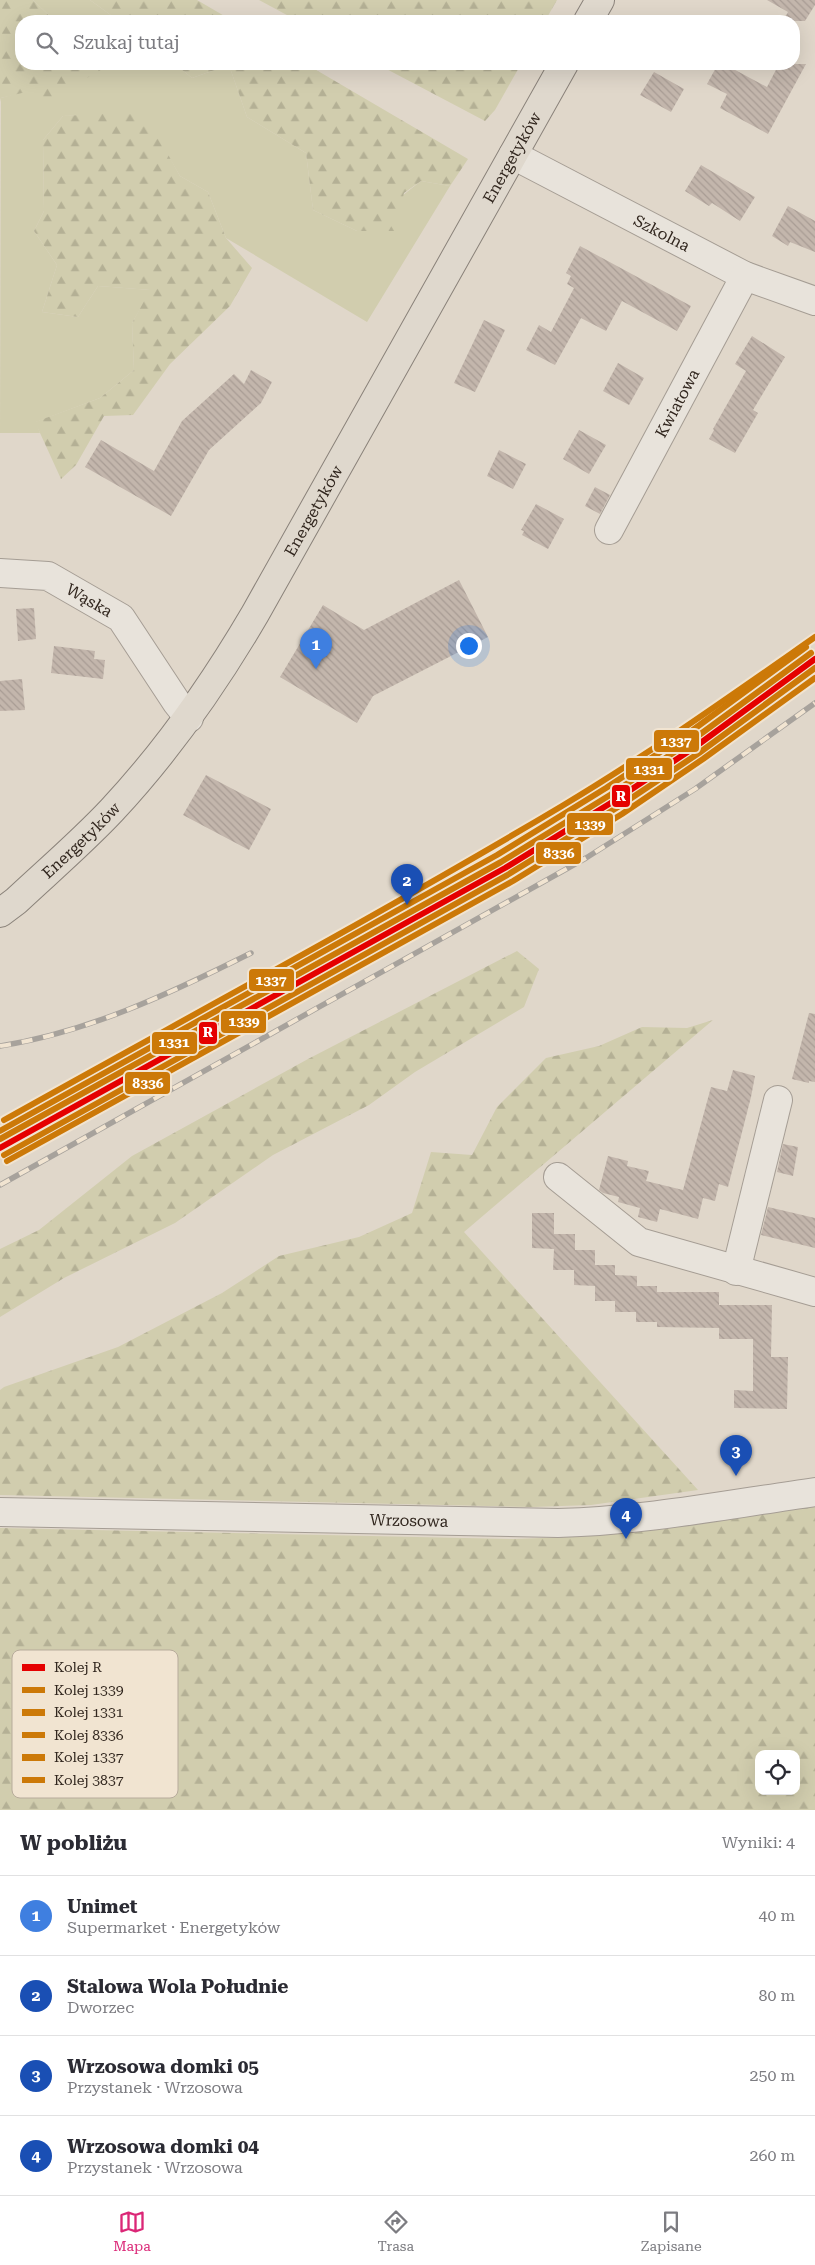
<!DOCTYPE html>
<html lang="pl">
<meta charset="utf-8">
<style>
:root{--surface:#fff;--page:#f7f7f7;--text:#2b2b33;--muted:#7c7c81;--line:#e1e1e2;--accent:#db2777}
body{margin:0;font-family:"Roboto Serif",serif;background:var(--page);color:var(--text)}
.controls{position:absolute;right:15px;bottom:15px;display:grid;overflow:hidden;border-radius:10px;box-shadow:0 5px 20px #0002}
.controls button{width:45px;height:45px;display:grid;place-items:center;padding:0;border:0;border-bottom:1px solid var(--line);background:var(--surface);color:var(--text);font:25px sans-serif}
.you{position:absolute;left:468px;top:645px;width:18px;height:18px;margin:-12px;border:4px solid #fff;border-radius:50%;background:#1a73e8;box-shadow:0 0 0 8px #1a73e833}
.badge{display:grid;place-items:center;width:32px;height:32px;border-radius:50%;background:var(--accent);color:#fff;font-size:16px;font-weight:700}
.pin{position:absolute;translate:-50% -41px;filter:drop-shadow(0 1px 2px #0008)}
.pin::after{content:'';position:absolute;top:26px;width:18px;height:15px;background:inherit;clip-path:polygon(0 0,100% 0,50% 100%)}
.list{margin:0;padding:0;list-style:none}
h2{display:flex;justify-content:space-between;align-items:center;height:65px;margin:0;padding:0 20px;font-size:21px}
h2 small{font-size:16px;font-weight:400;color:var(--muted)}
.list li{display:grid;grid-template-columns:32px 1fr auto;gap:15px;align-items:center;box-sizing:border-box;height:80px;padding:0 20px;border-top:1px solid var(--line)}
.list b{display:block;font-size:19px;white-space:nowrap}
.list p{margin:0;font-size:16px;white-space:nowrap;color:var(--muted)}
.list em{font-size:16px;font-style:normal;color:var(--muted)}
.icon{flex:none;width:28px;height:28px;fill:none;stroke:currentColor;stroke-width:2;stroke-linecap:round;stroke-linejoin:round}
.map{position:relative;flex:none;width:815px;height:1810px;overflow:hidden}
.search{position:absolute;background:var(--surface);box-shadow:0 5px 20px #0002;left:15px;right:15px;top:15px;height:55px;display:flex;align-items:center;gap:12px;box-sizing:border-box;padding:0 18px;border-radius:20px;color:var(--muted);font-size:19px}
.sheet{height:385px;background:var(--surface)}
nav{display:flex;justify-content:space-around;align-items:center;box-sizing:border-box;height:70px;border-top:1px solid var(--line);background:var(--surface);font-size:14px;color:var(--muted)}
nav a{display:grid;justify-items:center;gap:2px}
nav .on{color:var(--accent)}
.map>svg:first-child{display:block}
.green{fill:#d1cdae}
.forest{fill:url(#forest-firs);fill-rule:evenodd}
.building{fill:url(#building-back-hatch)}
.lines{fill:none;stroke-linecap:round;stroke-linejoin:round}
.minor-casing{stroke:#a59d94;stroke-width:30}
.major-casing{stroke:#8a827a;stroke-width:30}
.minor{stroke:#e8e3db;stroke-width:28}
.major{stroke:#dfd8cd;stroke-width:28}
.rail-casing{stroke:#a7a29c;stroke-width:5.5}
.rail{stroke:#f1e4d1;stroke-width:4;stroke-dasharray:11;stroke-linecap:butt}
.rail-1-casing{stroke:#f1e4d1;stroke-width:10}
.rail-2-casing{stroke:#f1e4d1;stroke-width:10}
.rail-3-casing{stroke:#f1e4d1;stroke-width:10}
.rail-4-casing{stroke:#f1e4d1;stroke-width:10}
.rail-5-casing{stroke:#f1e4d1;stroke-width:10}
.rail-6-casing{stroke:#f1e4d1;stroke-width:10}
.rail-1{stroke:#e50000;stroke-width:6}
.rail-2{stroke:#cc7908;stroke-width:6}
.rail-3{stroke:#cc7908;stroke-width:6}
.rail-4{stroke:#cc7908;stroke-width:6}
.rail-5{stroke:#cc7908;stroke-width:6}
.rail-6{stroke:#cc7908;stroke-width:6}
.labels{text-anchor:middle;stroke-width:5;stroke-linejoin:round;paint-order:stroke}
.street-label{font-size:16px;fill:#31261e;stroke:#f1e4d1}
.key{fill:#f1e4d1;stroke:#b7ab9b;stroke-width:1}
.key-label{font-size:14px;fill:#31261e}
.line-badge{stroke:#f1e4d1;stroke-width:2}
.badge-label{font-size:14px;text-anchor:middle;font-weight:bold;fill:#fff}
</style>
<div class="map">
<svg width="815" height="1810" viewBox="0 0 815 1810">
<defs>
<pattern id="forest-firs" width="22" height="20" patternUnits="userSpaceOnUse" patternTransform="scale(1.25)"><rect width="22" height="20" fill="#d1cdae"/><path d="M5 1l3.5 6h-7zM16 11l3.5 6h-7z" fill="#b4b095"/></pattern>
<pattern id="building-back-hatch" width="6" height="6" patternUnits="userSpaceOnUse" patternTransform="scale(1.25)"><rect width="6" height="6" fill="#c3b6ac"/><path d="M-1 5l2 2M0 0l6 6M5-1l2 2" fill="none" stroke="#a89c94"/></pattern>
</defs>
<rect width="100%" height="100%" fill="#e0d7ca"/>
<g class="green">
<path d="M 33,0 L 90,0 L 119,21 L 55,21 Z"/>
<path d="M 99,64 L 175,64 L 192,78 L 229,65 L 247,117 L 306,153 L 313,210 L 357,231 L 421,181 L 450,186 L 367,322 L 226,238 L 208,192 L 180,176 L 159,140 L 90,115 L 63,116 L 43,140 L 44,211 L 34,231 L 57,265 L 42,312 L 78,317 L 98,286 L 151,290 L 132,323 L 134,370 L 100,398 L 36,422 L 40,433 L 0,433 L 1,98 L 104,68 Z"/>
</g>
<g class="forest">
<path d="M 0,0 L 33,0 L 55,21 L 21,21 L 21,64 L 99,64 L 104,68 L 44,103 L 26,92 L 1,98 L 0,102 Z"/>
<path d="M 90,0 L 197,0 L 233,21 L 119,21 Z"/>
<path d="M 259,0 L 557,0 L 545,21 L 298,21 Z"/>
<path d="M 175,64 L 306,64 L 468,159 L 450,186 L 421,181 L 404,193 L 395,231 L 357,231 L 313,210 L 306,153 L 247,117 L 229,65 L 192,78 Z"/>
<path d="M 377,64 L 521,64 L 495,110 L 485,121 Z"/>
<path d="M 128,112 L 160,140 L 180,176 L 208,192 L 226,238 L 252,268 L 230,306 L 170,364 L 133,415 L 104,416 L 76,465 L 61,479 L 35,422 L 100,398 L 134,370 L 132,323 L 150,290 L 98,286 L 78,317 L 42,312 L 57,265 L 34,231 L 44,211 L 43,140 L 63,116 Z"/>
<path d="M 517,951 L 539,969 L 524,1007 L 415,1072 L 369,1105 L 273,1155 L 175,1223 L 64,1278 L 0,1317 L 0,1249 L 39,1230 L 132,1156 L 308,1059 Z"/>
<path d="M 713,1020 L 464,1232 L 698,1490 L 591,1505 L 532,1507 L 0,1495 L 0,1390 L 4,1387 L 118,1347 L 222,1293 L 279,1256 L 359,1237 L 412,1213 L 431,1152 L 472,1155 L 497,1107 L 546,1058 L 599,1046 L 642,1027 L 687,1028 Z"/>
<path d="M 815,1504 L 815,1810 L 0,1810 L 0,1528 L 513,1539 C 615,1537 715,1522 815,1504 ZM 759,1754 L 796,1754 L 796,1791 L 759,1791 Z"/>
</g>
<g class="building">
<path d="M 767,0 L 815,0 L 815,5 L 805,21 L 783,21 L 788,12 Z"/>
<path d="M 718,64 L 724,64 L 767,87 L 779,64 L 806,64 L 768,134 L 720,108 L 727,94 L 707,84 Z"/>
<path d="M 654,72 L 684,89 L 671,112 L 640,95 Z"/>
<path d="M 701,165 L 755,197 L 740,221 L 712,203 L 709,206 L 685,191 Z"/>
<path d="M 788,206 L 815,221 L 815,252 L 790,242 L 788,246 L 772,236 Z"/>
<path d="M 580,246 L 691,306 L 677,331 L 622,301 L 606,331 L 581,318 L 555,365 L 526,350 L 539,325 L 551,332 L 574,288 L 567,284 L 571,276 L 566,273 Z"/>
<path d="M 484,320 L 505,330 L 475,392 L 454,383 Z"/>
<path d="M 752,336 L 785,357 L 753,410 L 758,413 L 735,453 L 709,439 L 714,430 L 713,429 L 746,371 L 735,364 Z"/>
<path d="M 618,363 L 644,378 L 629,405 L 603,391 Z"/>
<path d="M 251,370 L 272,382 L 261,403 L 209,450 L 171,516 L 85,467 L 101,440 L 154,471 L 182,421 L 234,374 L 244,384 Z"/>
<path d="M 579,430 L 606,445 L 589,474 L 563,459 Z"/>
<path d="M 499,450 L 526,464 L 513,489 L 487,476 Z"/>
<path d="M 595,487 L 610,495 L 600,514 L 585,506 Z"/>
<path d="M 536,504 L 564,519 L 548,549 L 522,535 L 524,531 L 521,530 Z"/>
<path d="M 459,580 L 488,637 L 373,696 L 357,723 L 280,677 L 323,605 L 364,630 Z"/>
<path d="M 34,608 L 36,639 L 18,641 L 16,609 Z"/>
<path d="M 54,646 L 95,651 L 94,659 L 105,660 L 103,679 L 51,673 Z"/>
<path d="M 22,679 L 25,710 L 0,711 L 0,681 Z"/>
<path d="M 206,775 L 271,809 L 249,850 L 183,815 Z"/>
<path d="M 809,1013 L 815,1014 L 815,1082 L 809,1081 L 809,1083 L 792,1079 Z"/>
<path d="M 733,1070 L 755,1076 L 751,1097 L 728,1187 L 719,1184 L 715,1201 L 703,1198 L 698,1219 L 660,1209 L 657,1222 L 638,1217 L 640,1208 L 618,1202 L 619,1197 L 603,1193 L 599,1190 L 608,1156 L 628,1161 L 627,1166 L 649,1171 L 646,1181 L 683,1190 L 711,1087 L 727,1091 Z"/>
<path d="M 783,1144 L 798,1147 L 793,1176 L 777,1172 Z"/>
<path d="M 768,1207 L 815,1218 L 815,1248 L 761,1235 Z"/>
<path d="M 532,1213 L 554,1213 L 554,1234 L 575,1234 L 575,1250 L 595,1250 L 595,1265 L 615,1265 L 615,1275 L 637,1276 L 637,1286 L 657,1286 L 657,1292 L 719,1292 L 719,1305 L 772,1305 L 771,1357 L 788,1357 L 787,1409 L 734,1408 L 734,1390 L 753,1391 L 753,1339 L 719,1339 L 719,1328 L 657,1327 L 657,1322 L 636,1322 L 636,1312 L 615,1312 L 615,1301 L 595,1301 L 595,1286 L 574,1285 L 574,1270 L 553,1270 L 554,1249 L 532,1248 Z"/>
</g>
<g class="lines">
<g class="minor-casing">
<g id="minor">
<path id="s1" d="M 513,155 L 745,276 L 815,301"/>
<path id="s2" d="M 609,530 L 745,276"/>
<path id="s3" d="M 0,573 L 48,576 L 121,618 L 177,703 L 189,718"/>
<path d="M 558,1177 L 639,1242 L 815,1292"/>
<path d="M 736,1271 L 778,1100"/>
<path id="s4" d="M 0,1512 L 558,1523 C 644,1521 730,1504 815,1492"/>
</g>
</g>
<g class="major-casing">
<g id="major">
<path d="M 588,21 L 600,0"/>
<path id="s5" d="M 0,913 L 16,901 C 48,871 82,842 112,810 C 168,750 214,684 255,614 L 564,64"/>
</g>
</g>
<use href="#minor" class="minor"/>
<use href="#major" class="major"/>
<g class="rail-casing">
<g id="rail">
<path d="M 0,1046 C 89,1032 171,993 251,953"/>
<path d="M 0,1185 L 586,858 L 695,789 L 815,703"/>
</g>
</g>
<use href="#rail" class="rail"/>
<g class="rail-1-casing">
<path id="rail-1" d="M 0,1148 L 505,868 L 614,801 L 695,747 L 815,659"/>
</g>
<g class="rail-2-casing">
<path id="rail-2" d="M 4,1155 L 509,874 L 618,807 L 699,753 L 815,668"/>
</g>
<g class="rail-3-casing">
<path id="rail-3" d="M 0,1139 L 501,862 L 610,795 L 691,741 L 811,653"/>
</g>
<g class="rail-4-casing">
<path id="rail-4" d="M 7,1161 L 513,881 L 622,814 L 703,759 L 815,678"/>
</g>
<g class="rail-5-casing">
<path id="rail-5" d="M 0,1131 L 497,855 L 606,788 L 686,735 L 806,647"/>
</g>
<g class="rail-6-casing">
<path id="rail-6" d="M 4,1120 C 190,1016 379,915 562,806 C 649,754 732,695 815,637"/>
</g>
<use href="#rail-1" class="rail-1"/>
<use href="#rail-2" class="rail-2"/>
<use href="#rail-3" class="rail-3"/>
<use href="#rail-4" class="rail-4"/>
<use href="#rail-5" class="rail-5"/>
<use href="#rail-6" class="rail-6"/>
</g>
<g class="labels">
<g class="street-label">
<text dy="6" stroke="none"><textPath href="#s5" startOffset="919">Energetyków</textPath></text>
<text dy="6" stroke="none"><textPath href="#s1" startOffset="168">Szkolna</textPath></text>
<text dy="6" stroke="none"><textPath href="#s2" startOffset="144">Kwiatowa</textPath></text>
<text dy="6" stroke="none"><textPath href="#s5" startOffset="514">Energetyków</textPath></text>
<text dy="6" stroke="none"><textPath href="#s3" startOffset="96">Wąska</textPath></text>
<text dy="6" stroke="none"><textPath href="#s5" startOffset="109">Energetyków</textPath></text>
<text dy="6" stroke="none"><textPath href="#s4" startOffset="409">Wrzosowa</textPath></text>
</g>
</g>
<rect x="12" y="1650" width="166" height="148" rx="8" class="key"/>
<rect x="22" y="1664" width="23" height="7" fill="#e50000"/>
<rect x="22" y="1687" width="23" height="6" fill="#cc7908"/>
<rect x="22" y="1709" width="23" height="7" fill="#cc7908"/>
<rect x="22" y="1732" width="23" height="6" fill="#cc7908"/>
<rect x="22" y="1754" width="23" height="7" fill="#cc7908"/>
<rect x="22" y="1777" width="23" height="6" fill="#cc7908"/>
<g class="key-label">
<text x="54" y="1672">Kolej R</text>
<text x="54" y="1695">Kolej 1339</text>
<text x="54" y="1717">Kolej 1331</text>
<text x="54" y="1740">Kolej 8336</text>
<text x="54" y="1762">Kolej 1337</text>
<text x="54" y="1785">Kolej 3837</text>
</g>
<g class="line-badge">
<rect x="653" y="729" width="47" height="24" rx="5" fill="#cc7908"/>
<rect x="625" y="757" width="48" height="24" rx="5" fill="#cc7908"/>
<rect x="611" y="784" width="20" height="24" rx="5" fill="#e50000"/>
<rect x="566" y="812" width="48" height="24" rx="5" fill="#cc7908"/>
<rect x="535" y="841" width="47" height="24" rx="5" fill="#cc7908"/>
<rect x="248" y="968" width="47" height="24" rx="5" fill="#cc7908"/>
<rect x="220" y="1010" width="47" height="24" rx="5" fill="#cc7908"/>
<rect x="198" y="1021" width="20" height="24" rx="5" fill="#e50000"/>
<rect x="151" y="1031" width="47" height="24" rx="5" fill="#cc7908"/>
<rect x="124" y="1071" width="47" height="24" rx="5" fill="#cc7908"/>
</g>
<g class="badge-label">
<text x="676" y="746">1337</text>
<text x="649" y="774">1331</text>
<text x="621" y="801">R</text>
<text x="590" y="829">1339</text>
<text x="559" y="858">8336</text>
<text x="271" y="985">1337</text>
<text x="244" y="1026">1339</text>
<text x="208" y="1037">R</text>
<text x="174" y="1047">1331</text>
<text x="148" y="1088">8336</text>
</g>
</svg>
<div class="controls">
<button><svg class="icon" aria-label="locate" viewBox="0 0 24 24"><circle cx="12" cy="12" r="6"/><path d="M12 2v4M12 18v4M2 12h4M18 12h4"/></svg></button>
</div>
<div class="you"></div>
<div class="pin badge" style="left:316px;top:669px;background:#3f7fe0">1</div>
<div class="pin badge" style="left:407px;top:905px;background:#1a4fb4">2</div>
<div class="pin badge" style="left:736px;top:1476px;background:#1a4fb4">3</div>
<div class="pin badge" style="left:626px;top:1539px;background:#1a4fb4">4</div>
<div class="search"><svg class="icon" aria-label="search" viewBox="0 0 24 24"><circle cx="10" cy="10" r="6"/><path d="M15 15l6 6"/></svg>Szukaj tutaj</div>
</div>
<section class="sheet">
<h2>W pobliżu<small>Wyniki: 4</small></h2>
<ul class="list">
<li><span class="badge" style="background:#3f7fe0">1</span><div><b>Unimet</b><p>Supermarket · Energetyków</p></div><em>40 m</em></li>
<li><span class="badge" style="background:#1a4fb4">2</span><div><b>Stalowa Wola Południe</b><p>Dworzec</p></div><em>80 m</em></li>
<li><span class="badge" style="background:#1a4fb4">3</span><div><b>Wrzosowa domki 05</b><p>Przystanek · Wrzosowa</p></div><em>250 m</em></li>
<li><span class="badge" style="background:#1a4fb4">4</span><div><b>Wrzosowa domki 04</b><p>Przystanek · Wrzosowa</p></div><em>260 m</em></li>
</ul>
</section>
<nav>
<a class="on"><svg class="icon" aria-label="map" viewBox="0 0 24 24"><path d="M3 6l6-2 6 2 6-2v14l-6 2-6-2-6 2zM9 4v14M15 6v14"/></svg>Mapa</a>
<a><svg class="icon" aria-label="directions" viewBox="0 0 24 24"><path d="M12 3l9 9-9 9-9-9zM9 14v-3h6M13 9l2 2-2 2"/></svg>Trasa</a>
<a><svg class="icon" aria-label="saved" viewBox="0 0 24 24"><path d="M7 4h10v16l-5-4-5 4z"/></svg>Zapisane</a>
</nav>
